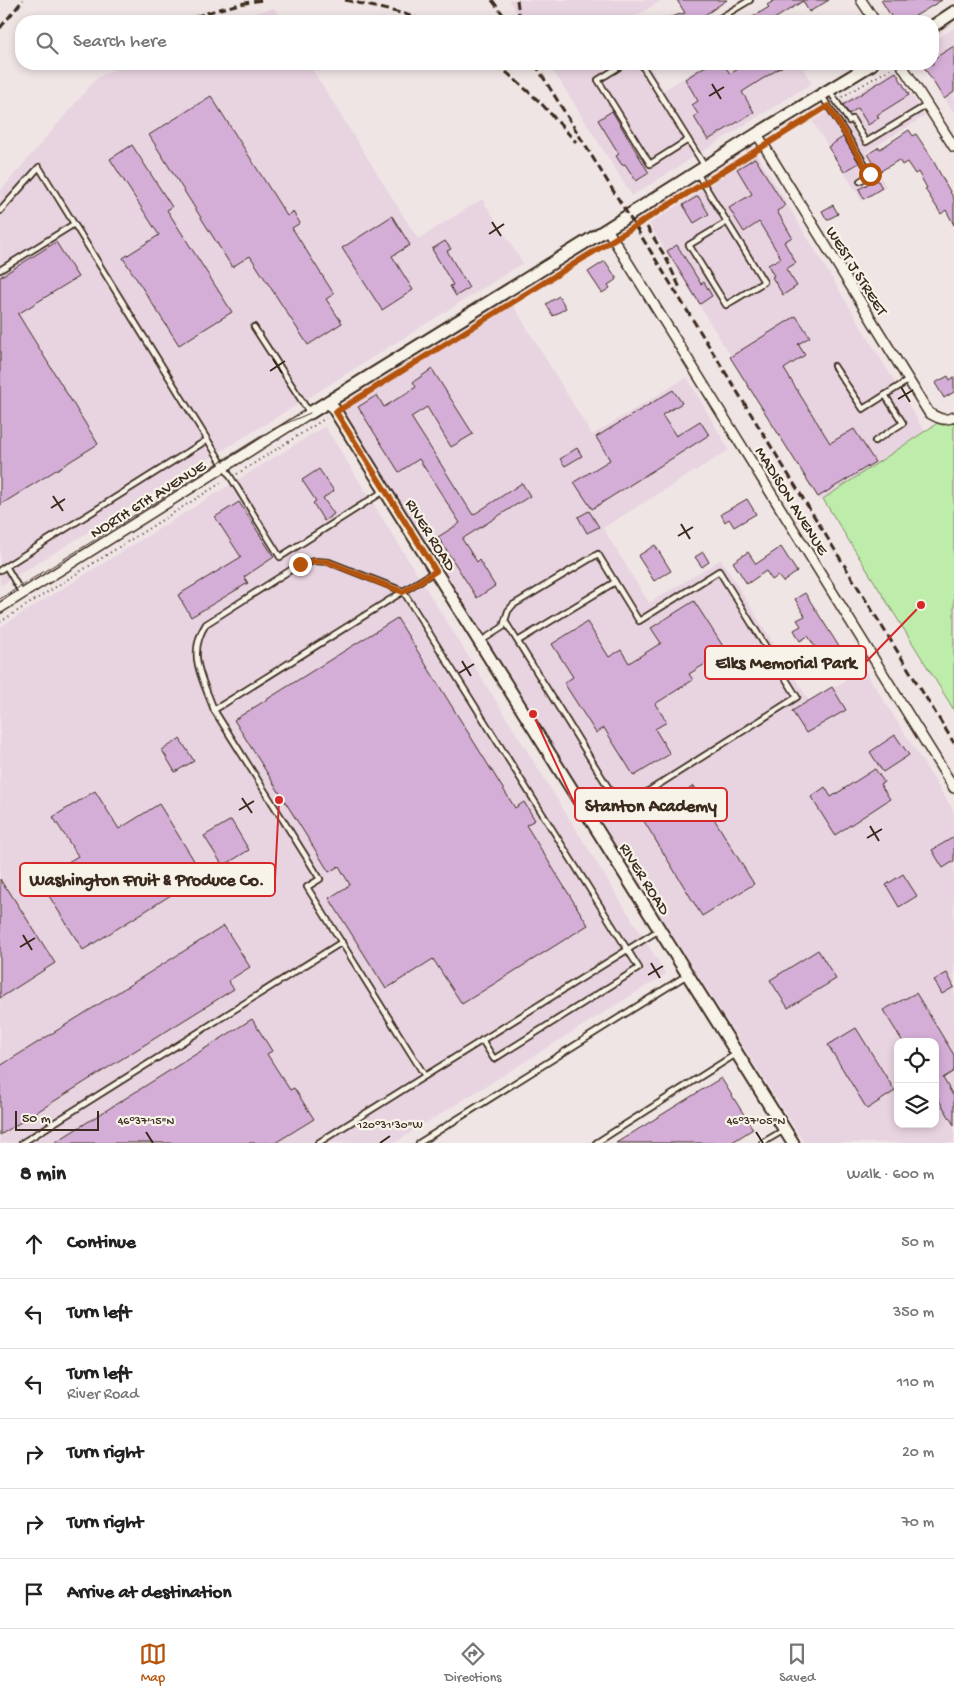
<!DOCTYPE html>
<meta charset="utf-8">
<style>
:root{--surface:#fff;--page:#f2f2f2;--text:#222;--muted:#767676;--line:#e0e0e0;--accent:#b45309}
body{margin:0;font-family:"Gochi Hand",sans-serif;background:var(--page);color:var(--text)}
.controls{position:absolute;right:15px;bottom:15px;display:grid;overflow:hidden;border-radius:10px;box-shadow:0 2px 8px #0003}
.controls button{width:45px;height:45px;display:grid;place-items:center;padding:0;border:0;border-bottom:1px solid var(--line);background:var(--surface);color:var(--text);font:25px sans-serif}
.scale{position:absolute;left:15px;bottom:12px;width:84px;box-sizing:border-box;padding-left:5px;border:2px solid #3b2a1e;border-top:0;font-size:14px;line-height:18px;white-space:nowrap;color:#3b2a1e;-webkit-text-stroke:4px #f7f3e8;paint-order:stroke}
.stop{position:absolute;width:15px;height:15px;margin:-11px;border:4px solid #b45309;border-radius:50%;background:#fff}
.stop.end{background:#b45309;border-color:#fff;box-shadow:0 1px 5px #0008}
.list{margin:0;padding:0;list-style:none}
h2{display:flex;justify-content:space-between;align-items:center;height:65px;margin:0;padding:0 20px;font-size:21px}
h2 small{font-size:16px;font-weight:400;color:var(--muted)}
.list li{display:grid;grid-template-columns:32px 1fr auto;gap:15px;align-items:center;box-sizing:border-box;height:70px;padding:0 20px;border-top:1px solid var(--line)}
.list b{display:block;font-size:19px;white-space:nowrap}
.list p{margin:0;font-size:16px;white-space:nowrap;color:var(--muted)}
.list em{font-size:16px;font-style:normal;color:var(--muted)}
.icon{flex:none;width:28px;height:28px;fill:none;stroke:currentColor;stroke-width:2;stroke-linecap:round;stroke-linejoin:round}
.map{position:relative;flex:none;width:954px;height:1143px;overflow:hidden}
.search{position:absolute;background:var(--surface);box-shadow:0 2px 8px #0003;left:15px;right:15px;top:15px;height:55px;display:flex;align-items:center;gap:12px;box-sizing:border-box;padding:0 18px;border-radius:20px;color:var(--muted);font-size:19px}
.sheet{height:485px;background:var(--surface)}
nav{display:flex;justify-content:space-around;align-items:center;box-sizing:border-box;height:70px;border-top:1px solid var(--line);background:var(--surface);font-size:14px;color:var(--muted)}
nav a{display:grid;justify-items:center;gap:2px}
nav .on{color:var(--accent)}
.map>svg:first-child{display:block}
.built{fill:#e8d4e1;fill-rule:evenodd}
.green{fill:#beecaa;stroke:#7c8b64}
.building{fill:#d4aed7;stroke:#3b2a1e}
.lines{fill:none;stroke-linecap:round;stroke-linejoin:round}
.service-casing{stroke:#3b2a1e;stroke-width:8}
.minor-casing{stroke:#3b2a1e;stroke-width:12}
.tertiary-casing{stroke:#3b2a1e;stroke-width:15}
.path{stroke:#3b2a1e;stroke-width:2;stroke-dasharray:1 4;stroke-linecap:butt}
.service{stroke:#f7f3e8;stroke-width:4.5}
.minor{stroke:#f7f3e8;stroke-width:9}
.tertiary{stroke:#f7f3e8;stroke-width:11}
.tram{stroke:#3b2a1e;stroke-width:1}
.rail{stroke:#3b2a1e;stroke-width:3;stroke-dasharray:8 4;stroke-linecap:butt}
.route{stroke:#b45309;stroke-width:6}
.ticks{fill:none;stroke:#3b2a1e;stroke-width:2}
.labels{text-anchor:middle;stroke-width:4.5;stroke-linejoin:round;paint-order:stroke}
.street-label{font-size:16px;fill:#3b2a1e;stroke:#f7f3e8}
.ticks-label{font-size:12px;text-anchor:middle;fill:#3b2a1e;stroke:#f7f3e8;stroke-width:4.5;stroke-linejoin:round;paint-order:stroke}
.leader{fill:none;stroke:#d62828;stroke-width:2}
.callout-dot{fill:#d62828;stroke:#f7f3e8;stroke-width:2}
.callout{fill:#f7f3e8;stroke:#d62828;stroke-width:2}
.callout-label{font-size:18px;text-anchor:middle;font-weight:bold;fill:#3b2a1e}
</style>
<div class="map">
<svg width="954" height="1143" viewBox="0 0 954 1143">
<rect width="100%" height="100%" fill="#f0e5e5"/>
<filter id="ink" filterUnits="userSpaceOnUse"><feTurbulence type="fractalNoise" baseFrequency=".02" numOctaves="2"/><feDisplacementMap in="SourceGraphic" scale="10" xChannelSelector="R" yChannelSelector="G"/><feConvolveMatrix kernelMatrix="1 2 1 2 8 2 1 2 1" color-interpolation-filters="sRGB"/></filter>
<g filter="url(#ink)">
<g class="built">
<path d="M 509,0 L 662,0 L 628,21 L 522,21 Z"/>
<path d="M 274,8 L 283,21 L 223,21 Z"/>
<path d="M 954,28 L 954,113 L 922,64 L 933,64 L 933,41 Z"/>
<path d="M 125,64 L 309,64 L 418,239 L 482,199 L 523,263 L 300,403 L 0,586 L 0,191 L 97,78 Z"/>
<path d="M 549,64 L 648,64 L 664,90 L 706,64 L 800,64 L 812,83 L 632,196 Z"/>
<path d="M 895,69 L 925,116 L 865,153 L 886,186 L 862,201 L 812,121 Z"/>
<path d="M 757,154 L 925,432 L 820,501 L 649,224 Z"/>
<path d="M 513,305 L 592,435 L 687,377 L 729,450 L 603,528 L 649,603 L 721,559 L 810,702 L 864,669 L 954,811 L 954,1143 L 804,1143 L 341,411 ZM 898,1042 L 935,1042 L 935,1124 L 898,1124 Z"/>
<path d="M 325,426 L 666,974 L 394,1143 L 0,1143 L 0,627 Z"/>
</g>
<path class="green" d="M 954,412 L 954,710 L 823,499 Z"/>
<g class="building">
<path d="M 677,0 L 727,0 L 696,21 L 667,21 L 667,18 L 685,13 Z"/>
<path d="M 775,0 L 829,0 L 809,12 L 803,1 L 771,21 L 746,21 L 769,7 L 767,5 Z"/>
<path d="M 881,0 L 942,0 L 907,21 L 894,21 Z"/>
<path d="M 954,46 L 954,92 L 944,99 L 922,64 L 933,64 L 933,59 Z"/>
<path d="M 709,64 L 724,64 L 730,74 L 746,64 L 786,64 L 742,92 L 754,112 L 708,140 L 694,117 L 698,114 L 692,105 L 698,101 L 685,79 Z"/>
<path d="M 896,72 L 909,95 L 877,115 L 879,118 L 868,125 L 858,108 L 849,114 L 843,105 Z"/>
<path d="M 211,96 L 287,216 L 293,212 L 300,223 L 292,228 L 334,294 L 326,299 L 342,323 L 308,345 L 250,256 L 232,267 L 149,135 Z"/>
<path d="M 612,111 L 649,173 L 636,181 L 625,164 L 622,165 L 616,156 L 619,154 L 598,120 Z"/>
<path d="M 909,130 L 913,136 L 916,134 L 930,155 L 954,199 L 954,225 L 946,210 L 941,214 L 925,189 L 927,188 L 918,172 L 915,174 L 907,162 L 902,165 L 899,160 L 879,172 L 868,154 L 879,147 L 880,149 Z"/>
<path d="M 843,137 L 859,163 L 844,172 L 828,147 Z"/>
<path d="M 132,145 L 172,207 L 167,210 L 232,312 L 179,345 L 123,258 L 159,235 L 110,159 Z"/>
<path d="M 755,158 L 785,206 L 777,211 L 792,237 L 784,242 L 796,263 L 786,269 L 797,286 L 783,295 L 772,277 L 774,276 L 768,265 L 781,258 L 759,222 L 744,232 L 729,208 L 752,194 L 737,169 Z"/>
<path d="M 877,179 L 882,188 L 864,199 L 859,189 Z"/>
<path d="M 698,196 L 709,214 L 694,223 L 683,205 Z"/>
<path d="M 833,205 L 838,214 L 827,220 L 822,211 Z"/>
<path d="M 392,216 L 410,245 L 392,256 L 413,290 L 382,310 L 342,248 Z"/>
<path d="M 445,241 L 451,249 L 447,251 L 469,288 L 456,296 L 450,286 L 453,285 L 432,249 Z"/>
<path d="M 56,242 L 78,277 L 18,314 L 98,444 L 0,505 L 0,277 Z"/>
<path d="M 677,245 L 701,284 L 704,282 L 712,296 L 700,304 L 667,251 Z"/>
<path d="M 605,261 L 617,279 L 608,285 L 610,288 L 602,293 L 588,272 Z"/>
<path d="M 559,296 L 566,308 L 553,316 L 546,304 Z"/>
<path d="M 796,316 L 810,337 L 798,344 L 805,355 L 784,369 L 830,443 L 854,429 L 875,462 L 818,497 L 730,357 Z"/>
<path d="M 432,369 L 473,434 L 451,447 L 427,407 L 411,417 L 473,515 L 522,483 L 530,496 L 462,539 L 477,562 L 479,560 L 495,586 L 477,598 L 438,537 L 460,523 L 419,459 L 399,472 L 358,407 L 377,395 L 384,407 L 416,387 L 413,382 Z"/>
<path d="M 948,376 L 950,380 L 954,377 L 954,392 L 944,398 L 935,383 Z"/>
<path d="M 673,390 L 682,403 L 662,415 L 676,436 L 700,421 L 709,435 L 592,509 L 574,482 L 610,460 L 596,437 Z"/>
<path d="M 577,448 L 582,456 L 565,466 L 560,459 Z"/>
<path d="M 319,469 L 334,491 L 323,498 L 334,514 L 324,521 L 313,503 L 316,501 L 302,480 Z"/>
<path d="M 747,499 L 756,514 L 734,527 L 729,519 L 725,522 L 721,514 Z"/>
<path d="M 239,502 L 274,557 L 244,577 L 248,583 L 191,617 L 178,595 L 241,557 L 215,517 Z"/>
<path d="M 589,511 L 599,527 L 587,533 L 578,517 Z"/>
<path d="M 655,545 L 671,571 L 654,581 L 638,556 Z"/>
<path d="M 781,547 L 797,572 L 783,582 L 778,576 L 772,580 L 766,571 L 747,584 L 733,562 L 748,552 L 756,564 Z"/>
<path d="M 703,552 L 709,562 L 702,567 L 695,557 Z"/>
<path d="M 805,593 L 852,667 L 835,678 L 808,636 L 800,641 L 794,630 L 801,626 L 797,620 L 805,616 L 795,599 Z"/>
<path d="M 694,601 L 726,651 L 689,674 L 693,680 L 655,704 L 667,722 L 655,729 L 670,754 L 634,776 L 604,728 L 596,733 L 564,683 L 573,677 L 552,644 L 587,622 L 609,657 L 621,650 L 629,663 L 661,643 L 651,628 Z"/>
<path d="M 397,618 L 515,808 L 524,802 L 535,820 L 526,825 L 588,925 L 462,1004 L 433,959 L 386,989 L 329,898 L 350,885 L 339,866 L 329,872 L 234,720 Z"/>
<path d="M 832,687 L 846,710 L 806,733 L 792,711 Z"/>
<path d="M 895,735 L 909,755 L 883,772 L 870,752 Z"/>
<path d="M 180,739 L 194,761 L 175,772 L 162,750 Z"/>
<path d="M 875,769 L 884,782 L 880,784 L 890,799 L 835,835 L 811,797 L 825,787 L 831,797 Z"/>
<path d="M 694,786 L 754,884 L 702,916 L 642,818 Z"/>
<path d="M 95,791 L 119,829 L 159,804 L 203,875 L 83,950 L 39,880 L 78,856 L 53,817 Z"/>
<path d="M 231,820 L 249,850 L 223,866 L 204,836 Z"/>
<path d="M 954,837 L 954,861 L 943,868 L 932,850 Z"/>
<path d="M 903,874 L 917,896 L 899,907 L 886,885 Z"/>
<path d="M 0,879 L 6,889 L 7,888 L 55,963 L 0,998 Z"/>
<path d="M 224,926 L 250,967 L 228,981 L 234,989 L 0,1135 L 0,1066 Z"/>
<path d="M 818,950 L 836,979 L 788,1008 L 770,980 Z"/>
<path d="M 947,973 L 954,987 L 942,994 L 934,980 Z"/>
<path d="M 916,993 L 954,1055 L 954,1071 L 943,1078 L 954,1097 L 954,1125 L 935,1094 L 935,1042 L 903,1042 L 883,1010 Z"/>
<path d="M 252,1019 L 272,1051 L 267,1054 L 290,1090 L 294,1088 L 314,1119 L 275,1143 L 54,1143 Z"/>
<path d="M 856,1028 L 895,1091 L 867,1109 L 828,1045 Z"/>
<path d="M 721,1078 L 753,1129 L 731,1143 L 616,1143 Z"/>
</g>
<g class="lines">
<g class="service-casing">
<g id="service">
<path d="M 715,21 L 750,0"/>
<path d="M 624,64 L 598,80 L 650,164 L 688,140"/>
<path d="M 641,64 L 704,165"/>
<path d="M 829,90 L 849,121 L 852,119 L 866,142 L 927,105"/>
<path d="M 822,96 L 871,174 L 860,181"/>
<path d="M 697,173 L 764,282 L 726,305 L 689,245 L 727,222"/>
<path d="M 0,211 L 39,167 L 280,557 L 384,491"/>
<path d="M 0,270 L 74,224"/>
<path d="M 254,327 L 309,412"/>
<path d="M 834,366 L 863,409 L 909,380"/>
<path d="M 875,441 L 903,423 L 885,395"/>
<path d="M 6,566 L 22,594"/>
<path d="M 0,570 L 207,440"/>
<path d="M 434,572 L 214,710 L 320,879 L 307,887 L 425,1076 L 659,930"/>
<path d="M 505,621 L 613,795"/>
<path d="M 481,641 L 503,627 L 508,611 L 513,605 L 598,554 L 639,621 L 719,571 L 797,697 L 639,797 L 625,799 L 613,795 L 587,811"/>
<path d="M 518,641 L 615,582"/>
<path d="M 214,710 C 203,679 186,655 206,624 L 300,564 L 315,561 L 329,562 L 403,591 L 639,968 L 494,1059 L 482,1040"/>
<path d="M 22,1143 L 342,942"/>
<path d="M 318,1143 L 425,1076"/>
<path d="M 419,1143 L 687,975"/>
<path d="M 596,1143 L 736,1054"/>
<path d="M 762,1143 L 784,1130"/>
</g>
</g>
<g class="minor-casing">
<g id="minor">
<path d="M 861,0 L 875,21"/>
<path d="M 901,64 L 954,147"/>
<path d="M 757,134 L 929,413 C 938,418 944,422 954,417"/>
<path d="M 607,229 L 954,788"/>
<path d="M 0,608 L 310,413"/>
</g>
</g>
<g class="tertiary-casing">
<g id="tertiary">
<path d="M 933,26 L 954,12"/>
<path d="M 329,401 L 793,1143"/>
<path d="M 310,413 L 607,229 L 757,134 L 872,64"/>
</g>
</g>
<g class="path">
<path d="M 842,97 L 892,68"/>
<path d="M 771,140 L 821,110"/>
<path d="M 710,179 L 755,150"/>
<path d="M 661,209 L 698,186"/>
<path d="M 513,302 L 604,245"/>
<path d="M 237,474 L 326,418"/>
<path d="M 0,622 L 224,481"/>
</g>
<use href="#service" class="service"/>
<use href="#minor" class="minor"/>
<use href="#tertiary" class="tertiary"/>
<path class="tram" d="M 0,599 L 271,430 L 310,413"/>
<g class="rail">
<path d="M 345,0 L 405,14 L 423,21"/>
<path d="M 492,0 L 508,21"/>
<path d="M 517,0 L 520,21"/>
<path d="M 184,21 C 210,11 235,4 263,0"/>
<path d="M 0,28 L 23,0"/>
<path d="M 497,64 L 540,102 L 576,142"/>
<path d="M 535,64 L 954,743"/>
<path d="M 647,227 L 666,258 L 680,288"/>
</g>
</g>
</g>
<g class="lines" filter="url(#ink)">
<path class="route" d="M 300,564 L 315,561 L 328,562 L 403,592 L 436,571 L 336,412 L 828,106 L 870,174"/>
</g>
<path class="ticks" d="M 712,84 L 721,99M 709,96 L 724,87M 492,222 L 501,236M 489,234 L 504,224M 273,359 L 282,373M 270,371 L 285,361M 901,387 L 910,402M 898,399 L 913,390M 53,496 L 63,511M 51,508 L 65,499M 681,524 L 690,539M 678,536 L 693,527M 462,661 L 471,676M 459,673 L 474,664M 242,798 L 252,813M 239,810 L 254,801M 870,826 L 879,841M 867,838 L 882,829M 23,935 L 32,950M 20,947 L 35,938M 651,963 L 660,978M 648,975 L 663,966M 146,1132 L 153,1143M 756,1132 L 763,1143M 380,1143 L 390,1136"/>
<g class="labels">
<g class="street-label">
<text transform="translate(858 270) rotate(58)" y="6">WEST J STREET</text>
<text transform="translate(147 498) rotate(-32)" y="6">NORTH 6TH AVENUE</text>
<text transform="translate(793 500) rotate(58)" y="6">MADISON AVENUE</text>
<text transform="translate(432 534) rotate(58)" y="6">RIVER ROAD</text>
<text transform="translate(646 878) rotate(58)" y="6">RIVER ROAD</text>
</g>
</g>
<g class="ticks-label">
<text x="146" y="1124">46°37'15"N</text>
<text x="756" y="1124">46°37'05"N</text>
<text x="390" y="1128">120°31'30"W</text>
</g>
<path class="leader" d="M921 605L866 662M533 714L575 805M279 800L275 879"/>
<g class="callout-dot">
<circle cx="921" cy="605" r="5"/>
<circle cx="533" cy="714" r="5"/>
<circle cx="279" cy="800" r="5"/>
</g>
<g class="callout">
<rect x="705" y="646" width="161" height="33" rx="5"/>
<rect x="575" y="788" width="152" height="33" rx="5"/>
<rect x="20" y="863" width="255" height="33" rx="5"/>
</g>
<g class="callout-label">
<text x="786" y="668">Elks Memorial Park</text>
<text x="651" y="811">Stanton Academy</text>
<text x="147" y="885">Washington Fruit &amp; Produce Co.</text>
</g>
</svg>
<div class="controls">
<button><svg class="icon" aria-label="locate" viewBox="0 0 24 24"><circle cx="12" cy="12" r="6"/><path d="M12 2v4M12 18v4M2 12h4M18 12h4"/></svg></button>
<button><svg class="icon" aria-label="layers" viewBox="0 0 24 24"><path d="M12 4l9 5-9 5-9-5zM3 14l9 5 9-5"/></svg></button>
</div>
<div class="scale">50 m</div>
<div class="stop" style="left:870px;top:174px"></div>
<div class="stop end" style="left:300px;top:564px"></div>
<div class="search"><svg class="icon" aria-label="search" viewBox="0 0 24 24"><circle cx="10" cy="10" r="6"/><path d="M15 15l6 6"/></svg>Search here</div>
</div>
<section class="sheet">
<h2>8 min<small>Walk · 600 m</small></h2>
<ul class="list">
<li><svg class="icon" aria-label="ahead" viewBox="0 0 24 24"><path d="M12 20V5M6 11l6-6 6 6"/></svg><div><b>Continue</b></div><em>50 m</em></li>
<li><svg class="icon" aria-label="left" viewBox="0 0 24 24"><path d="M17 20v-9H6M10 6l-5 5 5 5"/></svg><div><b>Turn left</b></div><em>350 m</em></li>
<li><svg class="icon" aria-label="left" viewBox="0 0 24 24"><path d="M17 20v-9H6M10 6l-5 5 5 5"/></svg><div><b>Turn left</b><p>River Road</p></div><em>110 m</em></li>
<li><svg class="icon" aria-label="right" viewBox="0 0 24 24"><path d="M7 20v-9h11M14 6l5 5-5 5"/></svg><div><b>Turn right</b></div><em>20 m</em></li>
<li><svg class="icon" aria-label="right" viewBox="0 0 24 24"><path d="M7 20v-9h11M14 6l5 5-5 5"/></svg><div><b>Turn right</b></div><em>70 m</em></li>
<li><svg class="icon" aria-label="arrive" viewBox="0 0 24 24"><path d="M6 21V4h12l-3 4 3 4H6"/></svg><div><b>Arrive at destination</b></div></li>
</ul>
</section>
<nav>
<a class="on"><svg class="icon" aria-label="map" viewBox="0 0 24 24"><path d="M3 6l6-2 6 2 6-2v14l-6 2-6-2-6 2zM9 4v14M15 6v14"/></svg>Map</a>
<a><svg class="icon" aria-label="directions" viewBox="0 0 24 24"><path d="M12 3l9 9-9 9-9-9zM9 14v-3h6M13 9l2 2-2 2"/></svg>Directions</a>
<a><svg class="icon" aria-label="saved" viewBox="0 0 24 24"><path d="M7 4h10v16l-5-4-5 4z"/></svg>Saved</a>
</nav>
